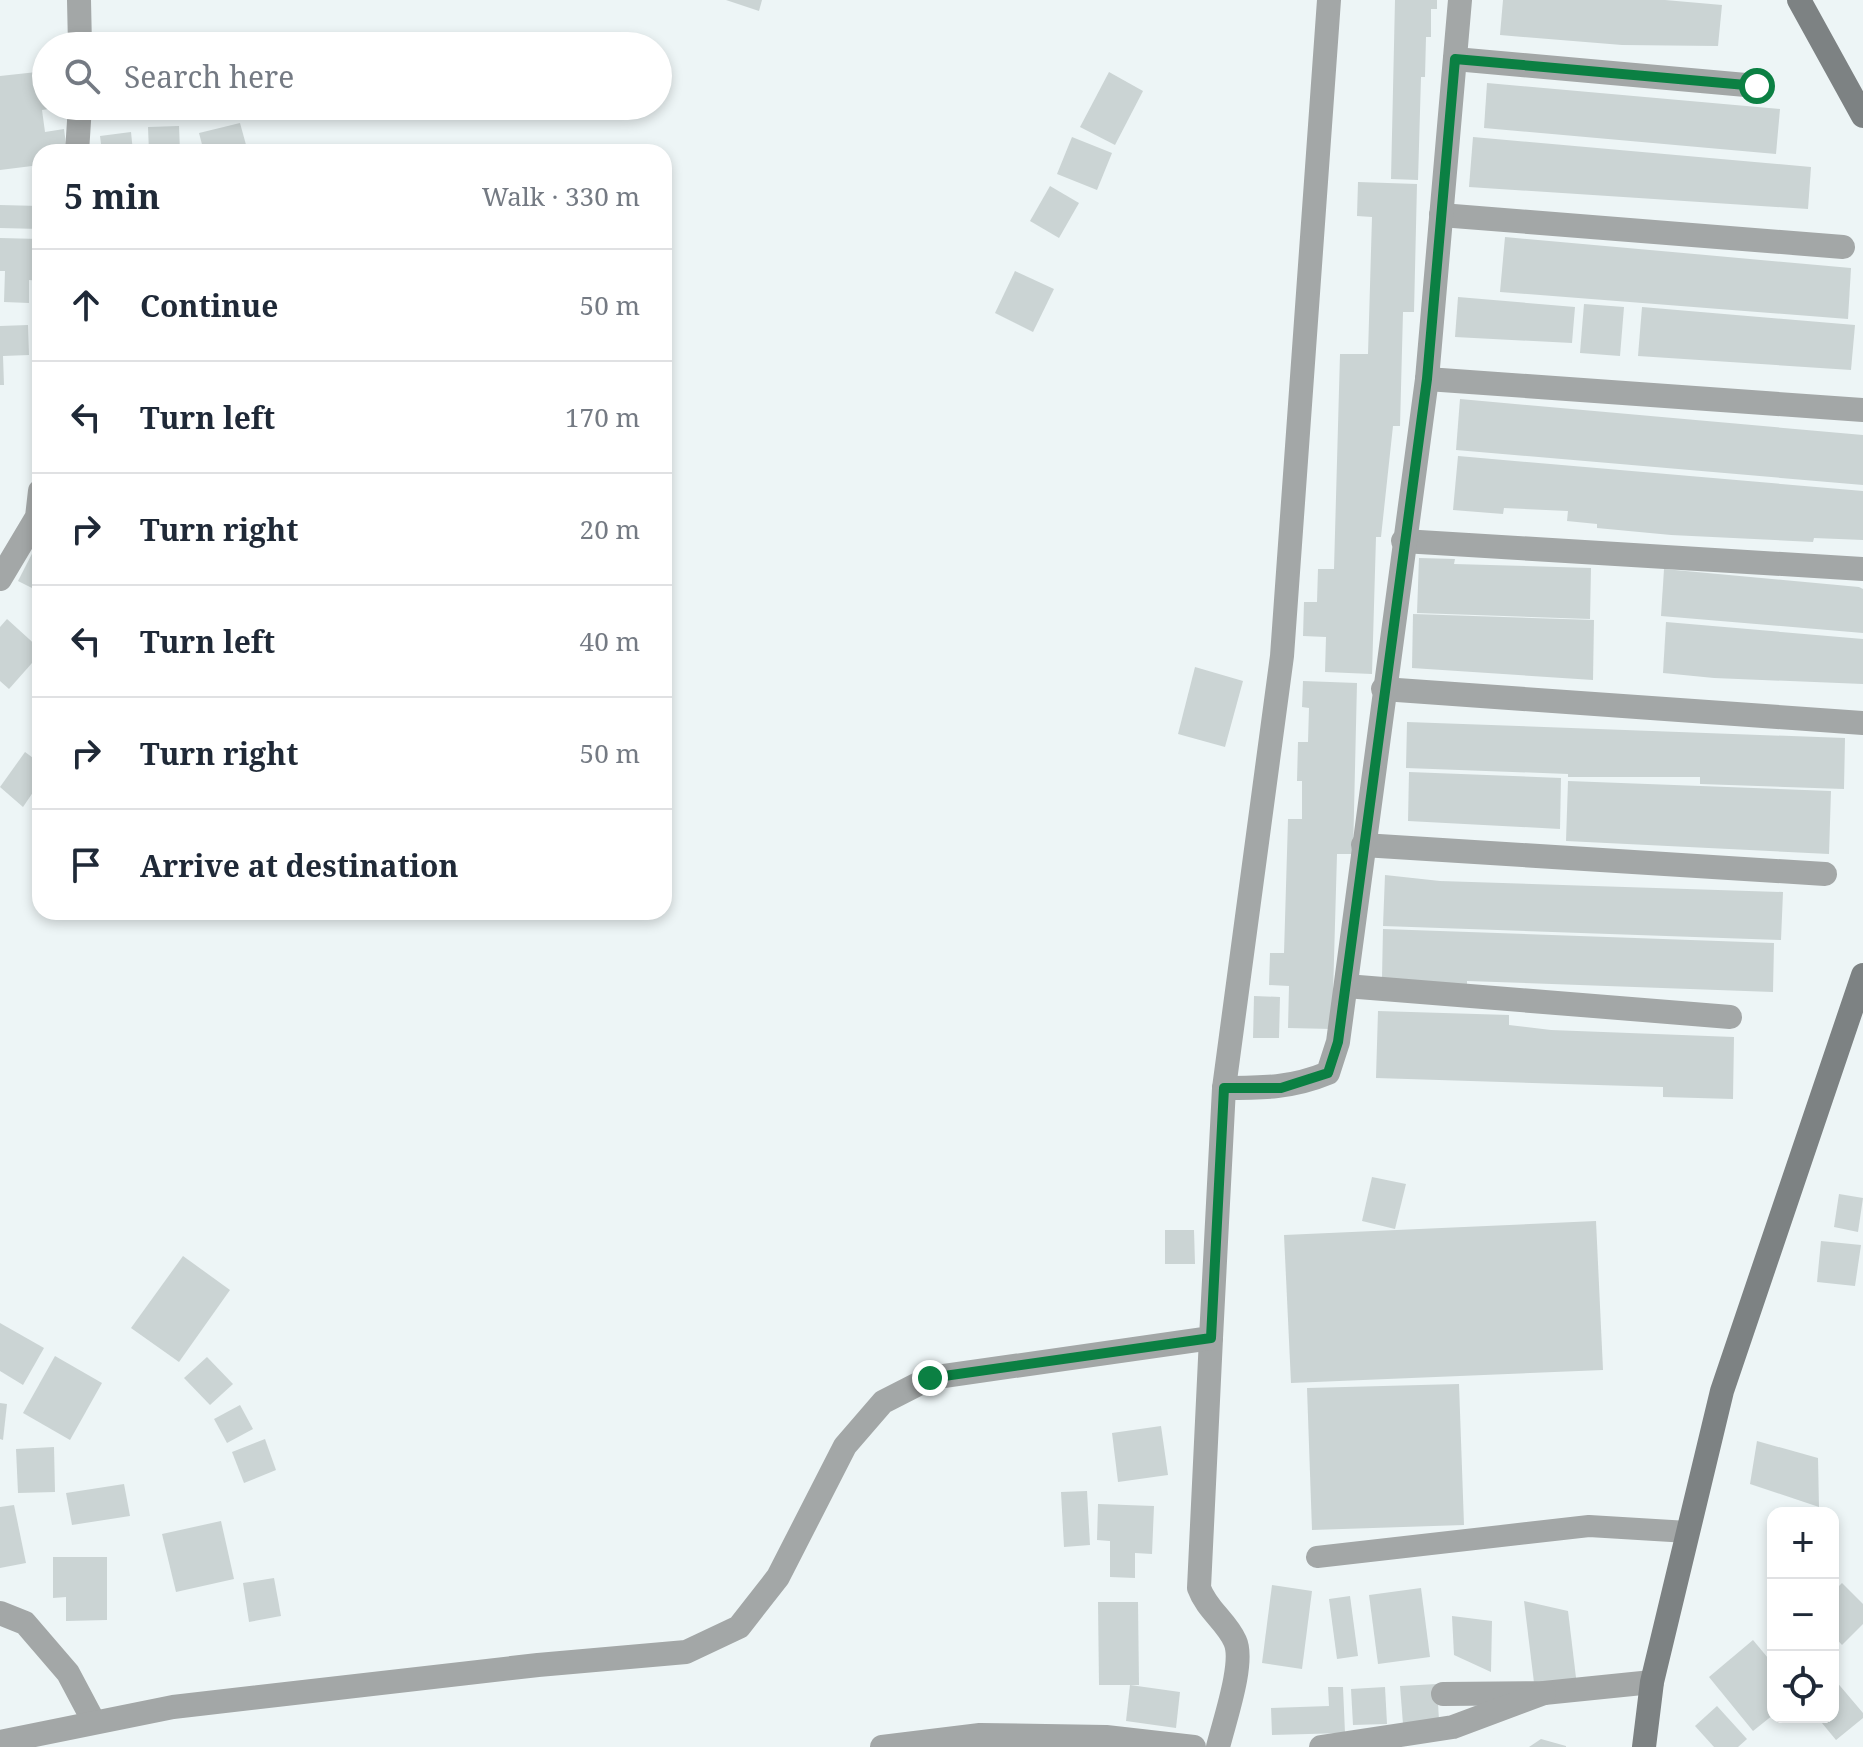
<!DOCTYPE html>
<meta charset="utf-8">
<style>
:root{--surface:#fff;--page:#f6f6f7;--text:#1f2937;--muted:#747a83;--line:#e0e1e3}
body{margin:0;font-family:"Noto Serif",serif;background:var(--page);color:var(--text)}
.controls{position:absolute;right:24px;bottom:24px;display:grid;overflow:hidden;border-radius:16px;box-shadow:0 4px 12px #0003}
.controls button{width:72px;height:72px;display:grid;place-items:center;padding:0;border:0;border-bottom:2px solid var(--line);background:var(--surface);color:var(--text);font:40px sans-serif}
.stop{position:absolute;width:24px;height:24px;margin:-18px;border:6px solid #0b8043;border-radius:50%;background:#fff}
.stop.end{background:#0b8043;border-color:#fff;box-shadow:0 2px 8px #0008}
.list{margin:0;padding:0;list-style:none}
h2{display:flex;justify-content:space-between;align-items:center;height:104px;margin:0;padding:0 32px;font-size:34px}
h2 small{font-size:26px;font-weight:400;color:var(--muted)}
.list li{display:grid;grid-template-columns:52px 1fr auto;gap:24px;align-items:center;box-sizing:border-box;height:112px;padding:0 32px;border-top:2px solid var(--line)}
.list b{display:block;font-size:30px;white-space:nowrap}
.list em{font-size:26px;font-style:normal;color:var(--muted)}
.icon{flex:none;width:44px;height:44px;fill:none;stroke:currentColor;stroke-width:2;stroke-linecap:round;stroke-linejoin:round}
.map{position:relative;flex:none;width:1863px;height:1747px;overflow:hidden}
.search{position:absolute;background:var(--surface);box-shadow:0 4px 12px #0003;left:32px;top:32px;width:640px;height:88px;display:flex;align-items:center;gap:20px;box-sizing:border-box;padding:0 28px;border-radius:44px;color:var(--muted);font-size:30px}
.panel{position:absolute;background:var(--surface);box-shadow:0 4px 12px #0003;left:32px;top:144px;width:640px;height:776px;border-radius:24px}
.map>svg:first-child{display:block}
.building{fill:#cbd4d4}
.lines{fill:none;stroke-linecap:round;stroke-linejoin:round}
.lane{stroke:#a3a7a7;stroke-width:22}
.street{stroke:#a3a7a7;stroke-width:24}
.secondary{stroke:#7d8283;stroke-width:24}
.route{stroke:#0b8043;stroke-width:10}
</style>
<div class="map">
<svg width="1863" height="1747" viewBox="0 0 1863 1747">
<rect width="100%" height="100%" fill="#edf5f6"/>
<g class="building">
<path d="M 726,0 L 762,0 L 759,11 Z"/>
<path d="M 1395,0 L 1437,0 L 1437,9 L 1431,9 L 1431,37 L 1426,37 L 1425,77 L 1421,77 L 1418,180 L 1391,179 Z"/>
<path d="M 1503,0 L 1665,0 L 1722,5 L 1718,46 L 1622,45 L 1500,35 Z"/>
<path d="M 46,71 L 46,106 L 55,108 L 42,110 L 45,132 L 64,129 L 67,152 L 40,152 L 40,165 L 0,170 L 0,76 Z"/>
<path d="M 1109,72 L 1143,91 L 1115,145 L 1080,127 Z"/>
<path d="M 1487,83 L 1780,109 L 1776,154 L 1484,128 Z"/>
<path d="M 240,123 L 248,152 L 204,152 L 199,133 Z"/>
<path d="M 179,126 L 180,152 L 149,152 L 148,127 Z"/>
<path d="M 131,132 L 133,152 L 102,152 L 100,136 Z"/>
<path d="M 1072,137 L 1112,153 L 1097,190 L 1057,174 Z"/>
<path d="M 1473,137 L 1811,167 L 1808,209 L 1469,187 Z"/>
<path d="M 1358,182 L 1417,184 L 1414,312 L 1403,312 L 1400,426 L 1393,426 L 1381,537 L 1376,537 L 1372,674 L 1325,672 L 1326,637 L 1303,636 L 1304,602 L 1317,602 L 1318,569 L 1334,569 L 1340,354 L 1368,354 L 1372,217 L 1357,216 Z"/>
<path d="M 1050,186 L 1079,203 L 1059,238 L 1030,221 Z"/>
<path d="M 0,205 L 40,206 L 40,229 L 0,228 Z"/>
<path d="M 1505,237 L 1851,268 L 1848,319 L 1500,292 Z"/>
<path d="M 0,238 L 40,239 L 40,281 L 29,280 L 29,303 L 4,302 L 5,271 L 0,271 Z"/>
<path d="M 1015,271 L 1054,289 L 1033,332 L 995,313 Z"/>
<path d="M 1458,297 L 1575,307 L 1572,343 L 1455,337 Z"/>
<path d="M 1584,304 L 1624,307 L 1620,356 L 1580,353 Z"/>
<path d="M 1642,307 L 1855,325 L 1851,370 L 1638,356 Z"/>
<path d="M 28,325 L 29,355 L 3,356 L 4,385 L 0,385 L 0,326 Z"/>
<path d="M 1460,399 L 1863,435 L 1863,485 L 1456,450 Z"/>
<path d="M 1458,456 L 1863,491 L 1863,540 L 1814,538 L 1813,542 L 1671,535 L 1597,528 L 1597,524 L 1567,521 L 1568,511 L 1504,508 L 1503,514 L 1453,510 Z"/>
<path d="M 40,538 L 40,592 L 18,581 Z"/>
<path d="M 1419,558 L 1455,559 L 1454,564 L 1591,568 L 1590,619 L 1417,613 Z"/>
<path d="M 1664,569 L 1859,587 L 1863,589 L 1863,633 L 1661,616 Z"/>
<path d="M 1413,614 L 1594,620 L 1593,680 L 1412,668 Z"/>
<path d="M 7,619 L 40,649 L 40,654 L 9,689 L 0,681 L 0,627 Z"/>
<path d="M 1666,622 L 1863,639 L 1863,684 L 1714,678 L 1663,673 Z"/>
<path d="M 1195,667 L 1243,681 L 1225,747 L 1178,734 Z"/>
<path d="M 1303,681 L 1357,683 L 1353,854 L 1337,854 L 1332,1029 L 1288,1028 L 1289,986 L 1269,985 L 1270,953 L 1284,953 L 1288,819 L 1302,819 L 1302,781 L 1297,781 L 1298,742 L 1308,742 L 1309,708 L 1302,707 Z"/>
<path d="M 1407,722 L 1845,738 L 1844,789 L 1700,784 L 1700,777 L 1568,777 L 1568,774 L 1406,768 Z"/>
<path d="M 25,752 L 40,763 L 40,782 L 23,807 L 0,787 Z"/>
<path d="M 1409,772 L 1561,778 L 1560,829 L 1408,821 Z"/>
<path d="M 1568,781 L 1831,791 L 1829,854 L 1566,841 Z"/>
<path d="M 1385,875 L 1440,881 L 1783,892 L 1781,940 L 1383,926 Z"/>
<path d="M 1383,929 L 1774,943 L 1773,992 L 1467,981 L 1467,985 L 1382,978 Z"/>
<path d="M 1254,996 L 1280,997 L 1279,1038 L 1253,1038 Z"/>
<path d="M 1378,1011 L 1509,1015 L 1509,1025 L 1551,1030 L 1734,1037 L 1733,1099 L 1663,1097 L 1663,1087 L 1376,1078 Z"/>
<path d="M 1372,1177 L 1406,1184 L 1395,1229 L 1362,1221 Z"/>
<path d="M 1839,1194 L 1863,1198 L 1858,1232 L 1834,1227 Z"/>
<path d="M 1596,1221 L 1603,1370 L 1291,1383 L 1284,1235 Z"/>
<path d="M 1165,1230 L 1194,1230 L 1195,1264 L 1165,1264 Z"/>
<path d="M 1821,1241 L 1861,1245 L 1855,1286 L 1817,1282 Z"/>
<path d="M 183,1256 L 230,1290 L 179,1362 L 131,1328 Z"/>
<path d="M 0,1323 L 44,1348 L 23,1385 L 0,1371 Z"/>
<path d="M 55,1356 L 102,1383 L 70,1440 L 23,1413 Z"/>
<path d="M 207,1357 L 233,1384 L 210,1405 L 184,1378 Z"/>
<path d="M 1459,1384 L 1464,1525 L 1312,1530 L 1307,1388 Z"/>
<path d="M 0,1403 L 7,1404 L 3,1440 L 0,1439 Z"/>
<path d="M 240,1405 L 253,1429 L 227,1443 L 214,1419 Z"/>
<path d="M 1161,1426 L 1168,1475 L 1118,1482 L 1112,1433 Z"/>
<path d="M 265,1439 L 276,1470 L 244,1483 L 232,1452 Z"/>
<path d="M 1757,1441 L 1818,1458 L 1819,1507 L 1750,1484 Z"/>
<path d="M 54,1447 L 55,1492 L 18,1493 L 16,1449 Z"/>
<path d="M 124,1484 L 130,1516 L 72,1525 L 66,1493 Z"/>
<path d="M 1087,1491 L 1090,1545 L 1064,1547 L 1061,1492 Z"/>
<path d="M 1098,1504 L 1154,1506 L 1152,1554 L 1135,1553 L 1135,1578 L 1110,1577 L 1110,1541 L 1097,1540 Z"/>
<path d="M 14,1505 L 26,1563 L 0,1568 L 0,1507 Z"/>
<path d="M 221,1521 L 234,1579 L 176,1592 L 162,1534 Z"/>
<path d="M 53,1557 L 107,1557 L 107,1620 L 66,1621 L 66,1597 L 53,1598 Z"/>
<path d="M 274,1578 L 281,1616 L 249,1622 L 243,1583 Z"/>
<path d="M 1842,1583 L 1863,1604 L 1863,1624 L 1842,1645 L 1833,1635 L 1833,1592 Z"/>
<path d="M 1272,1585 L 1312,1591 L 1302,1669 L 1262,1663 Z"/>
<path d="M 1421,1588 L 1430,1657 L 1378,1664 L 1369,1595 Z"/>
<path d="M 1350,1596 L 1358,1656 L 1337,1659 L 1329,1599 Z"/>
<path d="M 1524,1601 L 1568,1611 L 1577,1686 L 1535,1691 Z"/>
<path d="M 1098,1602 L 1138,1602 L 1139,1685 L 1099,1685 Z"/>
<path d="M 1452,1616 L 1492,1621 L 1491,1672 L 1454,1655 Z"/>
<path d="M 1753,1640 L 1773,1664 L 1773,1715 L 1753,1731 L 1709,1677 Z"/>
<path d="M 1835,1680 L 1863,1713 L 1863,1718 L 1836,1740 L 1817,1717 L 1833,1717 Z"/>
<path d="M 1437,1684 L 1439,1721 L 1403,1724 L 1400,1686 Z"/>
<path d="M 1130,1685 L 1180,1692 L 1176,1728 L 1126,1721 Z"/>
<path d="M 1328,1687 L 1343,1687 L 1345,1733 L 1272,1735 L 1271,1708 L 1329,1706 Z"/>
<path d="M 1385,1687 L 1387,1724 L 1353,1725 L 1351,1689 Z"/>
<path d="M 1717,1706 L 1747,1739 L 1738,1747 L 1714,1747 L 1695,1726 Z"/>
<path d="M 1541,1739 L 1566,1746 L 1566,1747 L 1529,1747 Z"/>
</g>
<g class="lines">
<path class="lane" d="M 1317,1557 L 1589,1526 L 1688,1532"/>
<g class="street">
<path d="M 79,0 L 80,46"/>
<path d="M 1455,59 L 1757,86"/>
<path d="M 77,152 L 80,106"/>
<path d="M 1441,215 L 1843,247"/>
<path d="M 1427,379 L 1863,410"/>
<path d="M 1403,541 L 1863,569"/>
<path d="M 0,579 L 37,517 L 40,491"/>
<path d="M 1383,689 L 1863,723"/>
<path d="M 1363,845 L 1825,874"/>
<path d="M 1346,986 L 1730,1017"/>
<path d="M 1224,1088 C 1263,1088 1292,1088 1328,1073 L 1338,1042 L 1427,379 L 1460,0"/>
<path d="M 1211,1338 L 1199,1588 C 1207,1610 1226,1621 1235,1641 C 1245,1662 1224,1722 1218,1747"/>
<path d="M 0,1613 L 25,1623 L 68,1673 L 94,1722"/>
<path d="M 1443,1694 L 1544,1693 L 1652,1682"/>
<path d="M 0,1742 L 173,1707 L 538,1665 L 686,1652 L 739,1627 L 778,1577 L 845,1446 L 883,1402 L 930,1378 L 1211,1338 L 1224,1088 L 1282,656 L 1329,0"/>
<path d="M 882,1747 L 980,1735 L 1106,1737 L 1194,1747"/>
<path d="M 1321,1747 L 1453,1727 L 1544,1693"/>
</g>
<g class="secondary">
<path d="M 1799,0 L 1863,116"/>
<path d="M 1644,1747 L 1652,1682 L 1722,1391 L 1863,975"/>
</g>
</g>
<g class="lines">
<path class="route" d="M 930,1378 L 1211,1338 L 1224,1088 L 1281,1088 L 1328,1073 L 1338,1042 L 1427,379 L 1455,59 L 1757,86"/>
</g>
</svg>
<div class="controls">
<button>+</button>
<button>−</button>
<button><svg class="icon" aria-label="locate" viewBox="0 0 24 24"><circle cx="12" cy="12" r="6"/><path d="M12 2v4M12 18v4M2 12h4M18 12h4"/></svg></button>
</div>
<div class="stop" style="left:1757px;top:86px"></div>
<div class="stop end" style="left:930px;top:1378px"></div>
<div class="search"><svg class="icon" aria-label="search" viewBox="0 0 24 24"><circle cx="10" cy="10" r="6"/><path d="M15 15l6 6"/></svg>Search here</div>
<section class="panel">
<h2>5 min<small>Walk · 330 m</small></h2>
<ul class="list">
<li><svg class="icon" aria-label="ahead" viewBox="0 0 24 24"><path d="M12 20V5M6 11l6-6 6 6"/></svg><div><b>Continue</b></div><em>50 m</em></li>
<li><svg class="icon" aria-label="left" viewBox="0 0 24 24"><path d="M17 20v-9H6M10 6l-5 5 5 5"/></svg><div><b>Turn left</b></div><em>170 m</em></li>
<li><svg class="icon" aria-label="right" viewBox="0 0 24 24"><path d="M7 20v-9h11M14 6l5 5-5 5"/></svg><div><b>Turn right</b></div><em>20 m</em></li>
<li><svg class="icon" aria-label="left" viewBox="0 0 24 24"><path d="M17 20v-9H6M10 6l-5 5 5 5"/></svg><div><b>Turn left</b></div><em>40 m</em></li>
<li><svg class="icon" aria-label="right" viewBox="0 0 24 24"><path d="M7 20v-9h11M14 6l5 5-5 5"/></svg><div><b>Turn right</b></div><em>50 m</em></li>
<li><svg class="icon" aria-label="arrive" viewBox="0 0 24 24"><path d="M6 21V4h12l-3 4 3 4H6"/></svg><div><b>Arrive at destination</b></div></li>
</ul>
</section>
</div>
